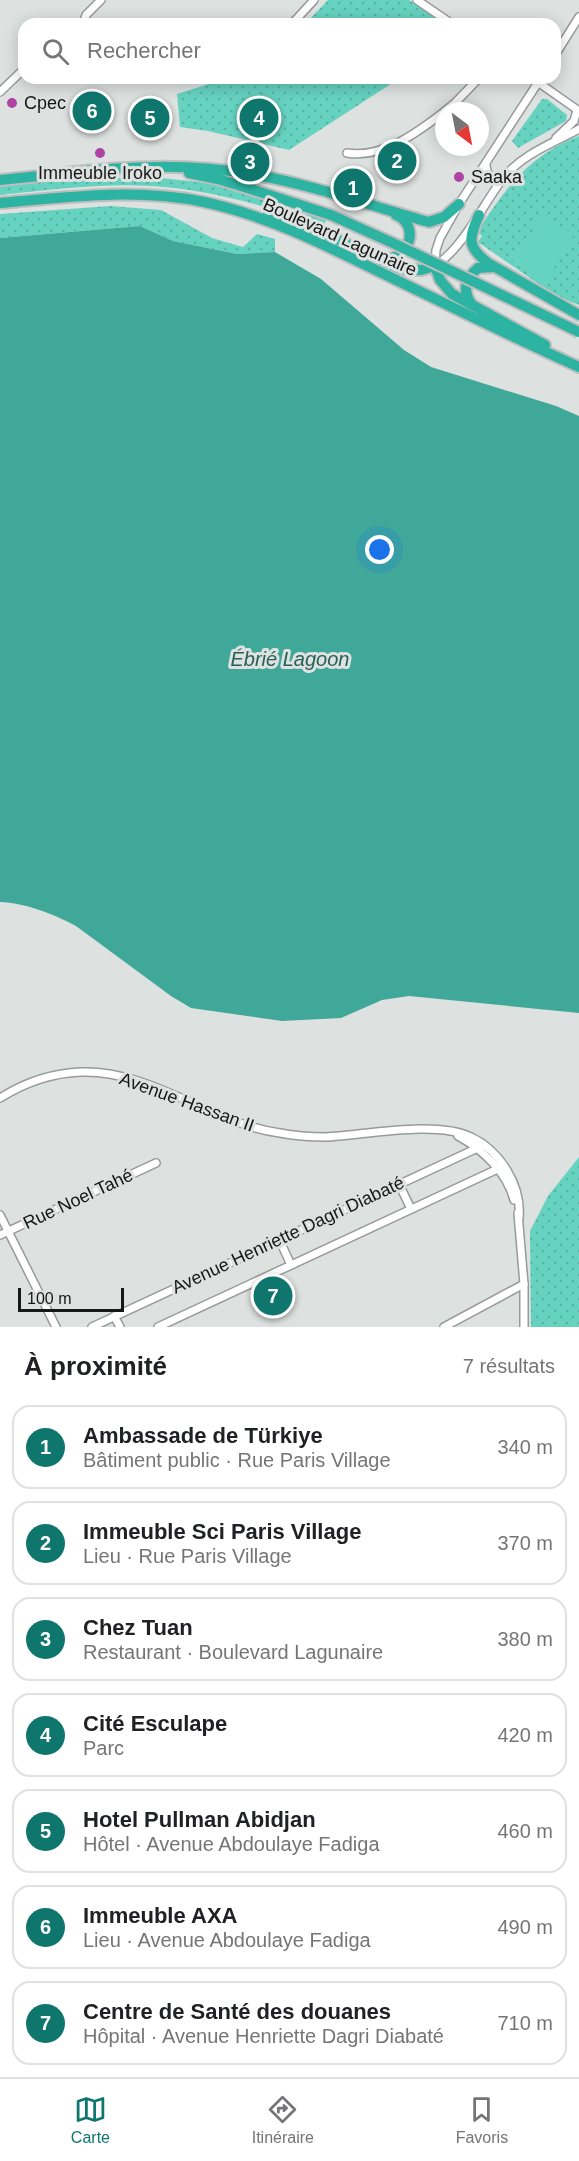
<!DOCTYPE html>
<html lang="fr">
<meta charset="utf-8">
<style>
:root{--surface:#fff;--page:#f6f6f6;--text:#202124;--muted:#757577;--line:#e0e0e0;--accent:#0f766e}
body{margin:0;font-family:Helvetica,sans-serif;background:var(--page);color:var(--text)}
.compass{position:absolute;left:435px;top:102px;width:54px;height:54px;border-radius:50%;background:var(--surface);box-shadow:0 3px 15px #0003;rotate:148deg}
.scale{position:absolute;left:18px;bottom:15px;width:106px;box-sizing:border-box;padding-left:6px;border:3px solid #161717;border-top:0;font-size:16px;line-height:21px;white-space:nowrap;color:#161717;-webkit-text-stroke:4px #dde1e0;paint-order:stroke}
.you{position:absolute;left:380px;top:550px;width:21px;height:21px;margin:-15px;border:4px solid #fff;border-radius:50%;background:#1a73e8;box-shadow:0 0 0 9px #1a73e833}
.badge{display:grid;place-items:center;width:39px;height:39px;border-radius:50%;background:var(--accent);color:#fff;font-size:20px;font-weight:700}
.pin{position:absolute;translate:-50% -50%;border:3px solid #fff;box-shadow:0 2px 6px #0006}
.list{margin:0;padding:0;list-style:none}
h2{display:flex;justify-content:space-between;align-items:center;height:78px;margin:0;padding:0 24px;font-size:26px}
h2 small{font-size:20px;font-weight:400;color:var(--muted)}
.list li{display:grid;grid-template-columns:39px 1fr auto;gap:18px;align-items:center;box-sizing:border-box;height:84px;margin:0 12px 12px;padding:0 12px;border:2px solid var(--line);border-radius:18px}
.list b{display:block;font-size:22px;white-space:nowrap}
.list p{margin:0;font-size:20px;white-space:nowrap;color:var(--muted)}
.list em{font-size:20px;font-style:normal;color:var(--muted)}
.icon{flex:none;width:33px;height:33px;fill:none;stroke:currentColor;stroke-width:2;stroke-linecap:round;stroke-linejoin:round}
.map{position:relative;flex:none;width:579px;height:1327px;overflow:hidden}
.search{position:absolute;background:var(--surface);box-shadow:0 3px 15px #0003;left:18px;right:18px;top:18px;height:66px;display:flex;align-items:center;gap:15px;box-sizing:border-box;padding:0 21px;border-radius:18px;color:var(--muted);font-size:22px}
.sheet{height:750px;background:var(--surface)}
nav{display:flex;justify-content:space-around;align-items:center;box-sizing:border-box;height:84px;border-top:2px solid var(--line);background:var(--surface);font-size:16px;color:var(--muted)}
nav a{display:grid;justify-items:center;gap:3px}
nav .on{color:var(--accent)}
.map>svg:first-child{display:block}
.grass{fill:url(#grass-dots)}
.pitch{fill:#66d2c0}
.water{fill:#3fa898}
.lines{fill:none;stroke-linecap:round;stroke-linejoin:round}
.minor-casing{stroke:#989b9b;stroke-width:10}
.highway-casing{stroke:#bebebe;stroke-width:14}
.minor{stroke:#fff;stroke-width:7}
.highway{stroke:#2db3a1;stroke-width:10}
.highway-bridge-casing{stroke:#bebebe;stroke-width:14;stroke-linecap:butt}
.highway-bridge{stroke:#2db3a1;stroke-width:10}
.poi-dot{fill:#ae43a4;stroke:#dde1e0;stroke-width:2}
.labels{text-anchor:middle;stroke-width:6;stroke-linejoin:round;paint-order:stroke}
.poi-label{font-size:18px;fill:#161717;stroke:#dde1e0;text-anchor:start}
.street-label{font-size:18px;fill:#161717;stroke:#dde1e0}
.water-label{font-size:20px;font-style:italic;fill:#276057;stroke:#dde1e0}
</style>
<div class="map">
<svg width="579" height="1327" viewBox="0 0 579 1327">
<defs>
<pattern id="grass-dots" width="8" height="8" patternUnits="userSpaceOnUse" patternTransform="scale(1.5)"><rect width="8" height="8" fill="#66d2c0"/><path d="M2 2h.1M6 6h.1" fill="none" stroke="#58b4a4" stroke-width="1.8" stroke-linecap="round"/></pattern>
</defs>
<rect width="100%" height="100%" fill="#dde1e0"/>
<g class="grass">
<path d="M 328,0 L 409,0 L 445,24 L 305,24 Z"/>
<path d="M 228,78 L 400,78 L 289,150 L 208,131 L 180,127 L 177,94 Z"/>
<path d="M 542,99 L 547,99 L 567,115 L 566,121 L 518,148 L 512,141 Z"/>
<path d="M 579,136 L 579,305 L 556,296 L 478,242 L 482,236 L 477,232 C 506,188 528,156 579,136 Z"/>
<path d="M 151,177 L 218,184 L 296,208 L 326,220 L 324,226 C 268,207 210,189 151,186 C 101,183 49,190 0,195 L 0,187 L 64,179 Z"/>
<path d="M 110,206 L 161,210 L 212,238 L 243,247 L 257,234 L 275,239 L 275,252 L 237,254 L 173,241 L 140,226 L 0,238 L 0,214 Z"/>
<path d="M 579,1157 L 579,1327 L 531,1327 L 530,1231 L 548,1196 Z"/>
</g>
<path class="pitch" d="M 543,215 L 574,235 L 545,283 L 512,262 Z"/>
<path class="water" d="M 140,226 L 173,241 L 237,254 L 275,252 L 321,279 L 404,350 L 431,367 L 556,406 L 579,416 L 579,1013 L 409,996 L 382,1000 L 341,1018 L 282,1021 L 191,1008 L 171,996 L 76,926 C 54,914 25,903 0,902 L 0,238 Z"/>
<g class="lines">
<g class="minor-casing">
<g id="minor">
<path d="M 417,0 L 452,24"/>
<path d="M 83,24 L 86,15 L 101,0"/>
<path d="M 292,24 L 314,0"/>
<path d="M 555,55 L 579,17"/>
<path d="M 103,78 L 137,78"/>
<path d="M 532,78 L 579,111"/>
<path d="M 0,92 L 24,69"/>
<path d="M 445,111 L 455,103 L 479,78"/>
<path d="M 556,138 L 574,121 L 577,110"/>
<path d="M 347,153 C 382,159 418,132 444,112"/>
<path d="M 486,164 C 486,174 493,184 504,178"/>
<path d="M 435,266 L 436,250 L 440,238 L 459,204 L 541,78"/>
<path d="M 435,266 C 464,247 483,204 504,177 C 523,154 553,143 579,129"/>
<path d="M 0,1098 C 24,1083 53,1073 81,1072 C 154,1070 211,1124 280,1133 C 295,1136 311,1137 326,1137 C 365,1135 436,1120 471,1137 C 500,1151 522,1185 519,1218"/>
<path d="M 458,1136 C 482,1149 507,1172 514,1200"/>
<path d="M 399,1184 L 411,1209"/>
<path d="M 518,1213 L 524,1284 L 524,1327"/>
<path d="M 0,1215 L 56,1327"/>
<path d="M 0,1235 L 156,1163"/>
<path d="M 279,1239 L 291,1265"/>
<path d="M 114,1316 L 120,1327"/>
<path d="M 92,1327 L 484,1145"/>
<path d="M 158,1327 L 504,1166"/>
<path d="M 444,1327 L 524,1284"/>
</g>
</g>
<g class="highway-casing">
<g id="highway">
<path d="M 64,173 C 129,166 190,163 256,175 C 314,185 371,206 429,222 L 444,217 L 459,204"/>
<path d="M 189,173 L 218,179 L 257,191"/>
<path d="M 0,180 L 68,173"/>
<path d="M 0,203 C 67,197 137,188 204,202 C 269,216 327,246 386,275 C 450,306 514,338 579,367"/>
<path d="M 479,215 C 469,238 466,246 488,263 L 579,315"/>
<path d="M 267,216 L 283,218 L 308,226 L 401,269 L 421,270 L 435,266 L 440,280 L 452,294 L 545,345"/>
<path d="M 382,260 C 411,259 420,225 396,215"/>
<path d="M 472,305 C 462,291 465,279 478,268 L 494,267"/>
</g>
</g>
<use href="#minor" class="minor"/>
<use href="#highway" class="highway"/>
<g class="highway-bridge-casing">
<path id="highway-bridge" d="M 257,191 L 331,215 L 395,244 L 579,332"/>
</g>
<use href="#highway-bridge" class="highway-bridge"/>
</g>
<g class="poi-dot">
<circle cx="12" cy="103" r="6"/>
<circle cx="100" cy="153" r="6"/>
<circle cx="459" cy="177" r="6"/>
</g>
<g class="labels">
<g class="poi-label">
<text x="24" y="109">Cpec</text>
<text x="100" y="179" text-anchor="middle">Immeuble Iroko</text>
<text x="471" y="183">Saaka</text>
</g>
<g class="street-label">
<text transform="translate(340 237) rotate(24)" y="6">Boulevard Lagunaire</text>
<text transform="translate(187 1102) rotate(20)" y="6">Avenue Hassan II</text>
<text transform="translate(78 1199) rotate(-25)" y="6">Rue Noel Tahé</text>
<text transform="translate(288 1235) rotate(-25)" y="6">Avenue Henriette Dagri Diabaté</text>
</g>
<g class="water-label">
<text x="290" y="666">Ébrié Lagoon</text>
</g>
</g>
</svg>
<svg class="compass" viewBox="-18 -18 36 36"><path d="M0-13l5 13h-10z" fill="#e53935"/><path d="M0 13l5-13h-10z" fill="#757577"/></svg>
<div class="scale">100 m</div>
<div class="you"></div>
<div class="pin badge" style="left:353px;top:188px">1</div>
<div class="pin badge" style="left:397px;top:161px">2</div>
<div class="pin badge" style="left:250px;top:162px">3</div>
<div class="pin badge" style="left:259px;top:118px">4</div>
<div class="pin badge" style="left:150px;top:118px">5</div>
<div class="pin badge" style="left:92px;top:111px">6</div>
<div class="pin badge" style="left:273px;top:1296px">7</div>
<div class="search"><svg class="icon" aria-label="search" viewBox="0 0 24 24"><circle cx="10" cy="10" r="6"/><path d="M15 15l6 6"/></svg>Rechercher</div>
</div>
<section class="sheet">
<h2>À proximité<small>7 résultats</small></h2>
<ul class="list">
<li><span class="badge">1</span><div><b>Ambassade de Türkiye</b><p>Bâtiment public · Rue Paris Village</p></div><em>340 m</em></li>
<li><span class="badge">2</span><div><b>Immeuble Sci Paris Village</b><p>Lieu · Rue Paris Village</p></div><em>370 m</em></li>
<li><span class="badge">3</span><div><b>Chez Tuan</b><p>Restaurant · Boulevard Lagunaire</p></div><em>380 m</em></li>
<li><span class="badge">4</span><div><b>Cité Esculape</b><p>Parc</p></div><em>420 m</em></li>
<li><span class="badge">5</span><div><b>Hotel Pullman Abidjan</b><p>Hôtel · Avenue Abdoulaye Fadiga</p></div><em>460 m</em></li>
<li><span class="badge">6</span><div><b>Immeuble AXA</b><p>Lieu · Avenue Abdoulaye Fadiga</p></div><em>490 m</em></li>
<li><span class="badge">7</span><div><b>Centre de Santé des douanes</b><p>Hôpital · Avenue Henriette Dagri Diabaté</p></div><em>710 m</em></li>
</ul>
</section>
<nav>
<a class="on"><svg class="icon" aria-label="map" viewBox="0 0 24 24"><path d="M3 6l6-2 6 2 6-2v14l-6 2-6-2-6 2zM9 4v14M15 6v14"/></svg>Carte</a>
<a><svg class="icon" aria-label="directions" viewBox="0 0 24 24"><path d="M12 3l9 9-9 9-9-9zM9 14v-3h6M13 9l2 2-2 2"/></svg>Itinéraire</a>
<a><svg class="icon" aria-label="saved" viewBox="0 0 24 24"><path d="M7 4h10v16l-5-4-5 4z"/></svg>Favoris</a>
</nav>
